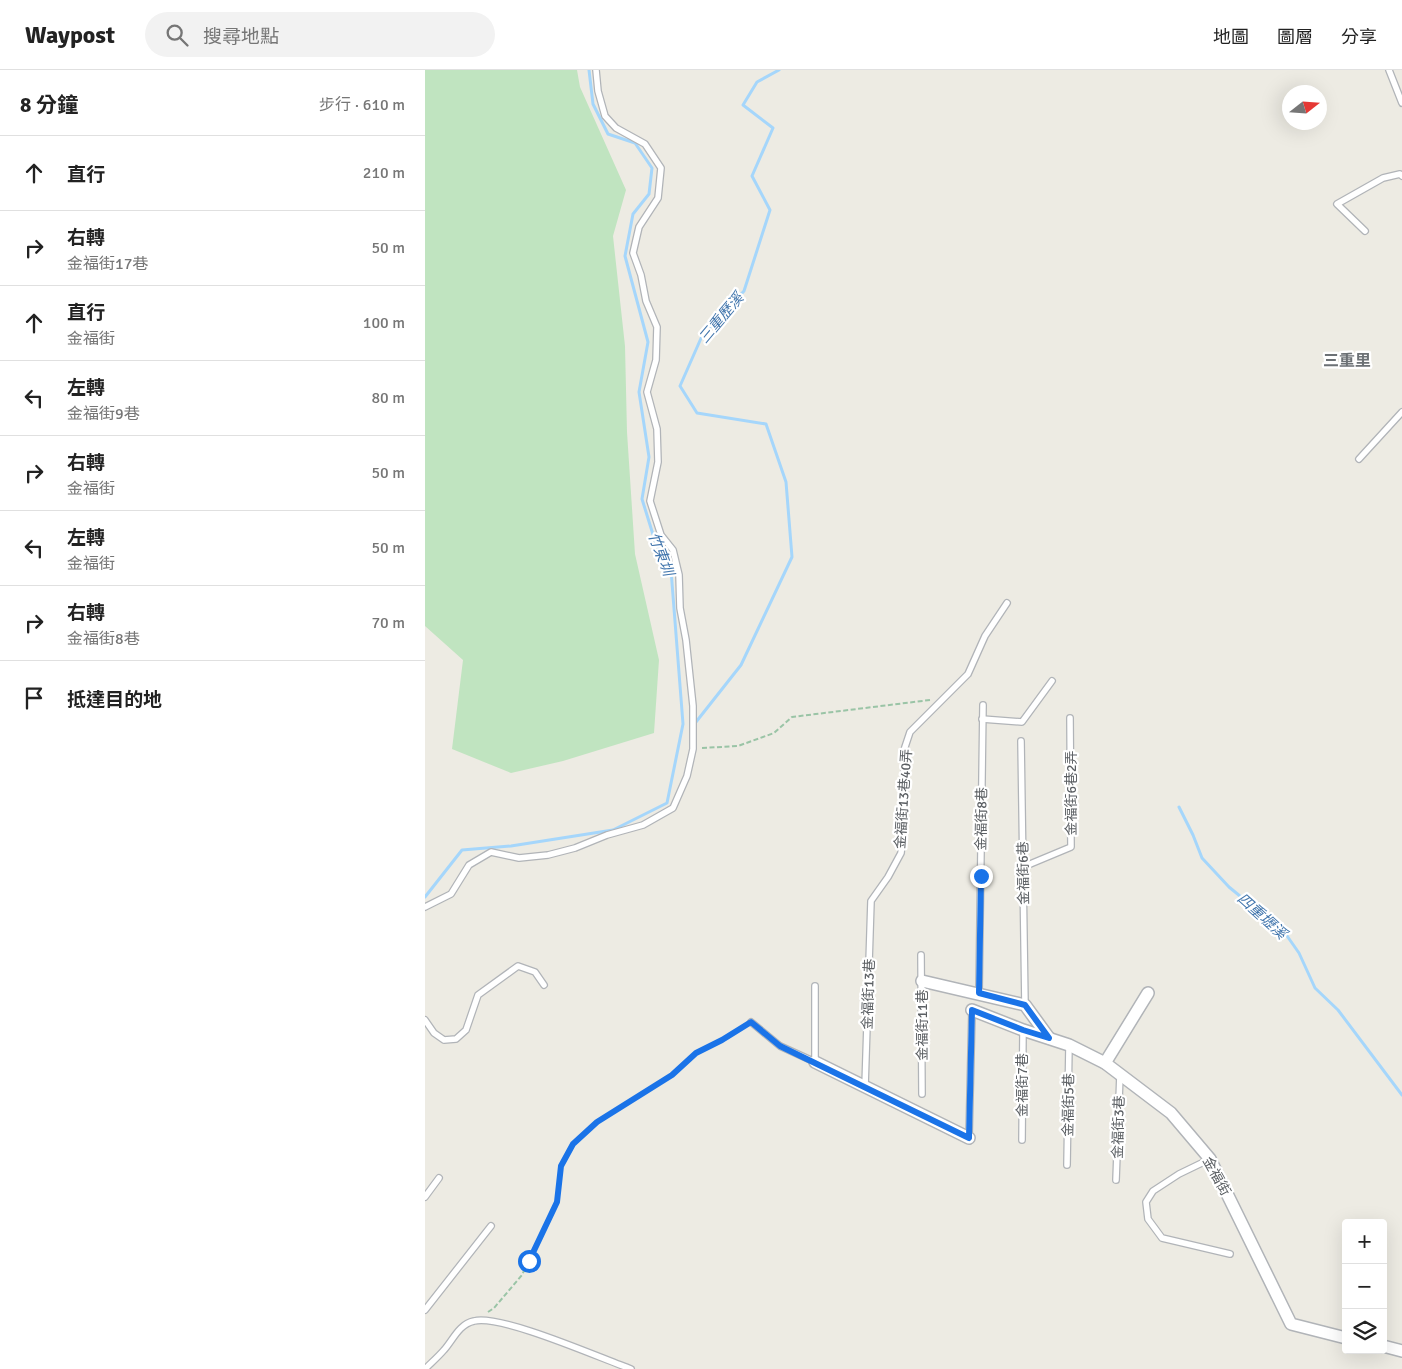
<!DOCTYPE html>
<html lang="zh-TW">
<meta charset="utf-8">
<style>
:root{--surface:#fff;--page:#f2f2f2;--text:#222;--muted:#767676;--line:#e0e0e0}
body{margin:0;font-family:Signika,"Noto Sans TC",sans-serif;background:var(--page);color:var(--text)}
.controls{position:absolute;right:15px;bottom:15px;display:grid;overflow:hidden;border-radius:5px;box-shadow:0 5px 20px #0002}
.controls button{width:45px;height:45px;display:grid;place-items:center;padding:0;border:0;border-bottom:1px solid var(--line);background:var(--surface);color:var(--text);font:25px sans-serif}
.compass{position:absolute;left:857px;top:15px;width:45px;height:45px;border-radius:50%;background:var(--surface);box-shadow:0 5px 20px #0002;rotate:73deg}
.stop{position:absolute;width:15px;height:15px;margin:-11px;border:4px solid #1a73e8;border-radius:50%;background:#fff}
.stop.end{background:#1a73e8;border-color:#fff;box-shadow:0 1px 5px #0008}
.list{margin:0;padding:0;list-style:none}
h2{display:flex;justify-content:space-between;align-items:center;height:65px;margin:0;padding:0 20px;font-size:21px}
h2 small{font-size:16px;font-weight:400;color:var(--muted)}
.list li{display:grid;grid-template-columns:32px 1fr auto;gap:15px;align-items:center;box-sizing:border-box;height:75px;padding:0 20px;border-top:1px solid var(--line)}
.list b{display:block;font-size:19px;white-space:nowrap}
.list p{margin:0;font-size:16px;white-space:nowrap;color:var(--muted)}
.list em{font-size:16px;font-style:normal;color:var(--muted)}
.icon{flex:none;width:28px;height:28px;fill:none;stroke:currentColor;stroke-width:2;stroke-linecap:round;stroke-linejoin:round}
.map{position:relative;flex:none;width:977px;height:1299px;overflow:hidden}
header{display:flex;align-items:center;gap:30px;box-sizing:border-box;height:70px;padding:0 25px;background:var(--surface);border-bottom:1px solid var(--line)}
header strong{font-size:24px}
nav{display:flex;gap:28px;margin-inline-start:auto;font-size:18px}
.search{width:350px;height:45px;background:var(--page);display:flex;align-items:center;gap:12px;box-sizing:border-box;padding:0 18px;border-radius:28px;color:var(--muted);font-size:19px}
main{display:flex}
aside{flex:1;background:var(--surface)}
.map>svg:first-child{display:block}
.green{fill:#c0e4c0}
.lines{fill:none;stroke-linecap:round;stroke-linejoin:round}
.stream{stroke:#a5d6fb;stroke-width:3}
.lane-casing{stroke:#b1b4b8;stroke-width:8}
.street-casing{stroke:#b1b4b8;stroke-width:14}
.path{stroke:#9ac4a6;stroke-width:2;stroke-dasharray:5 2.5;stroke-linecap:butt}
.lane{stroke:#fff;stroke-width:5.5}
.street{stroke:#fff;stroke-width:11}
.route{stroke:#1a73e8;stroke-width:6}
.labels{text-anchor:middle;stroke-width:4.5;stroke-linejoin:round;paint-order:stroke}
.street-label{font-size:14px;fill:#5b5f63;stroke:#fff}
.water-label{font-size:15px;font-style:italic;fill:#4276ad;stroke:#fff}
.quarter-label{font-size:16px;font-weight:bold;fill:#6c7175;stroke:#fff}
</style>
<header>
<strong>Waypost</strong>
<div class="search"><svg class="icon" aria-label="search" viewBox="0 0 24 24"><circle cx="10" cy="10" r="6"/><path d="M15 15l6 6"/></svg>搜尋地點</div>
<nav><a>地圖</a><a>圖層</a><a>分享</a></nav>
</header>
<main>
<aside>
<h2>8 分鐘<small>步行 · 610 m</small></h2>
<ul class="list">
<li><svg class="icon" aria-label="ahead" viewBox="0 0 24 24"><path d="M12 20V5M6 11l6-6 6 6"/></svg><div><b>直行</b></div><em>210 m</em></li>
<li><svg class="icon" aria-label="right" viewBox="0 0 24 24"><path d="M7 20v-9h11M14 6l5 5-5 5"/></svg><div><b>右轉</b><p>金福街17巷</p></div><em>50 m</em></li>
<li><svg class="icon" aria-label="ahead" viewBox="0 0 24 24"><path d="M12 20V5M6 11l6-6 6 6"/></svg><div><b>直行</b><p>金福街</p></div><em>100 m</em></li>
<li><svg class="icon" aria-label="left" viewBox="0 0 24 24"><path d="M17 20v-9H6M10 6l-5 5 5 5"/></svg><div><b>左轉</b><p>金福街9巷</p></div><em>80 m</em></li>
<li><svg class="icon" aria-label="right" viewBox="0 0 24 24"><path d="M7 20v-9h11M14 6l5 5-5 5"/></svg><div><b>右轉</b><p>金福街</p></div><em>50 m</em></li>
<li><svg class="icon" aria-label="left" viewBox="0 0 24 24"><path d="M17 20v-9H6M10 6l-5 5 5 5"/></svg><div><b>左轉</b><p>金福街</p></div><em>50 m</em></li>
<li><svg class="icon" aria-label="right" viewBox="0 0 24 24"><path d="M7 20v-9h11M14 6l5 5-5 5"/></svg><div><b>右轉</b><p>金福街8巷</p></div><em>70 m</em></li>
<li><svg class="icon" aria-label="arrive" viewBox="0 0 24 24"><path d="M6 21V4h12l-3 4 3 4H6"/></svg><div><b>抵達目的地</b></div></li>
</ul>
</aside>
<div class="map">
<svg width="977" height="1299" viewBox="0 0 977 1299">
<rect width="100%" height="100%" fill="#edebe3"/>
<path class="green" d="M 0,0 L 152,0 L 155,17 L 201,120 L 188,166 L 200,276 L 202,362 L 210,484 L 234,590 L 229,663 L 138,691 L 86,703 L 27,679 L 38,590 L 0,556 Z"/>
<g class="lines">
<g class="stream">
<path d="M 271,652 L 316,595 L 367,487 L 361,412 L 341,354 L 272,343 L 255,316 L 277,266 L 319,221 L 345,140 L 327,106 L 348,58 L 318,35 L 332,12 L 354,0"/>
<path d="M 754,737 L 768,765 L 777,788 L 804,817 L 860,863 L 874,883 L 890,918 L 913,940 L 977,1025"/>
<path d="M 0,827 L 37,780 L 86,776 L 188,760 L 242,733 L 258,654 L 246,500 L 230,471 L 217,429 L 224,387 L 214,322 L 223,272 L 200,186 L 208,144 L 224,124 L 227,98 L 210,73 L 183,64 L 168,34 L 164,0"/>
</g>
<g class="lane-casing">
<g id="lane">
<path d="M 964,0 L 977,33"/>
<path d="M 940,161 L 912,134 L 958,108 L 975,104 L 977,106"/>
<path d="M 934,389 L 977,342"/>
<path d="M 557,649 L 597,652 L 627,611"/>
<path d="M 596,671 L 600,935"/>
<path d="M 598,797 L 646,777 L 645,648"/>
<path d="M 0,837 L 26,824 L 44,795 L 66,782 L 94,788 L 123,785 L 150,778 L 182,765 L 218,755 L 248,738 L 262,706 L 268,679 L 268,636 L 261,570 L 255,538 L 254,505 L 248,480 L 236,465 L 225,431 L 233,392 L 232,359 L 222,322 L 231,290 L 232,257 L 221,231 L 216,205 L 208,183 L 214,157 L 233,128 L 236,98 L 220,74 L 191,58 L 180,46 L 173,21 L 171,0"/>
<path d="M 496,885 L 497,1024"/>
<path d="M 554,923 L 558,635"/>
<path d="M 0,950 L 9,963 L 19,970 L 31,969 L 41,960 L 53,925 L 93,896 L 110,902 L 119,915"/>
<path d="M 326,952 L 355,976 L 390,992 L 390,916"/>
<path d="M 440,1017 L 446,831 L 463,807 L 476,783 L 480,746 L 479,680 L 485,662 L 543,604 L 560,566 L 582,533"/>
<path d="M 544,1068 L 547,940"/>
<path d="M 597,1070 L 598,960"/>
<path d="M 785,1089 L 754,1104 L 728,1121 L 721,1132 L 723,1149 L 737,1168 L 805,1184"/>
<path d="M 642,1095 L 644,975"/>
<path d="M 691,1110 L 695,1004"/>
<path d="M 0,1127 L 14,1108"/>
<path d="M 0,1240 L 66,1156"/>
<path d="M 0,1299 C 6,1293 13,1287 19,1280 C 28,1270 34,1254 49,1251 C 76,1244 175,1288 206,1299"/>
</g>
</g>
<g class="street-casing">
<g id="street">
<path d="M 497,911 L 600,935 L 624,968"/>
<path d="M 547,940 L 598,960 L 644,975 L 680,993 L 746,1043 L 785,1089 L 866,1254 L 921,1268"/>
<path d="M 390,992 L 544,1068"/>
<path d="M 680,993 L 723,923"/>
<path d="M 958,1276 L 977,1281"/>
</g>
</g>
<g class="path">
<path d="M 277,678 L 313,676 L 349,663 L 367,647 L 505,630"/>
<path d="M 63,1242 L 69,1238 L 97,1205 L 132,1132 L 136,1096 L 148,1074 L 173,1052 L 247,1005 L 271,983 L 318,957"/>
</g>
<use href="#lane" class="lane"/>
<use href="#street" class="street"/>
</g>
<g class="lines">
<path class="route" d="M 104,1191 L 132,1132 L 136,1096 L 148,1074 L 172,1052 L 247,1005 L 271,983 L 297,970 L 326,952 L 355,976 L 544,1068 L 547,940 L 598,960 L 624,968 L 600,935 L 554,923 L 556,806"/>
</g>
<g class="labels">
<g class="street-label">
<text transform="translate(646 723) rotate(-90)" y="5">金福街6巷2弄</text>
<text transform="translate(478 729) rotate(-86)" y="5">金福街13巷40弄</text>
<text transform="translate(556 749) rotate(-89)" y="5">金福街8巷</text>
<text transform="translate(598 803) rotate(-91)" y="5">金福街6巷</text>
<text transform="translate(443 924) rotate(-88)" y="5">金福街13巷</text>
<text transform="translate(497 955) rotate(-90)" y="5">金福街11巷</text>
<text transform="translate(597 1015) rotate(-90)" y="5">金福街7巷</text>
<text transform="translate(643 1035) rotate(-89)" y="5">金福街5巷</text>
<text transform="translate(693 1057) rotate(-88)" y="5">金福街3巷</text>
<text transform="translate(792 1106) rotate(61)" y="5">金福街</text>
</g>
<g class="water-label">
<text transform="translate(296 248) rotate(-50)" y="5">三重歷溪</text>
<text transform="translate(236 484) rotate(69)" y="5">竹東圳</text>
<text transform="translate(837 846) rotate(42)" y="5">四重壢溪</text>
</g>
<g class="quarter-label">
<text x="922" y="296">三重里</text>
</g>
</g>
</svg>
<div class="controls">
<button>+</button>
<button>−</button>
<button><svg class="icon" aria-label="layers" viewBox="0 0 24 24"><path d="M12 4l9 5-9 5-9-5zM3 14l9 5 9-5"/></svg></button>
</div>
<svg class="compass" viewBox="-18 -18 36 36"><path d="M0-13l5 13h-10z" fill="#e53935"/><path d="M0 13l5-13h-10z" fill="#767676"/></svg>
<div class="stop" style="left:104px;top:1191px"></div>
<div class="stop end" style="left:556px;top:806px"></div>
</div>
</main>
